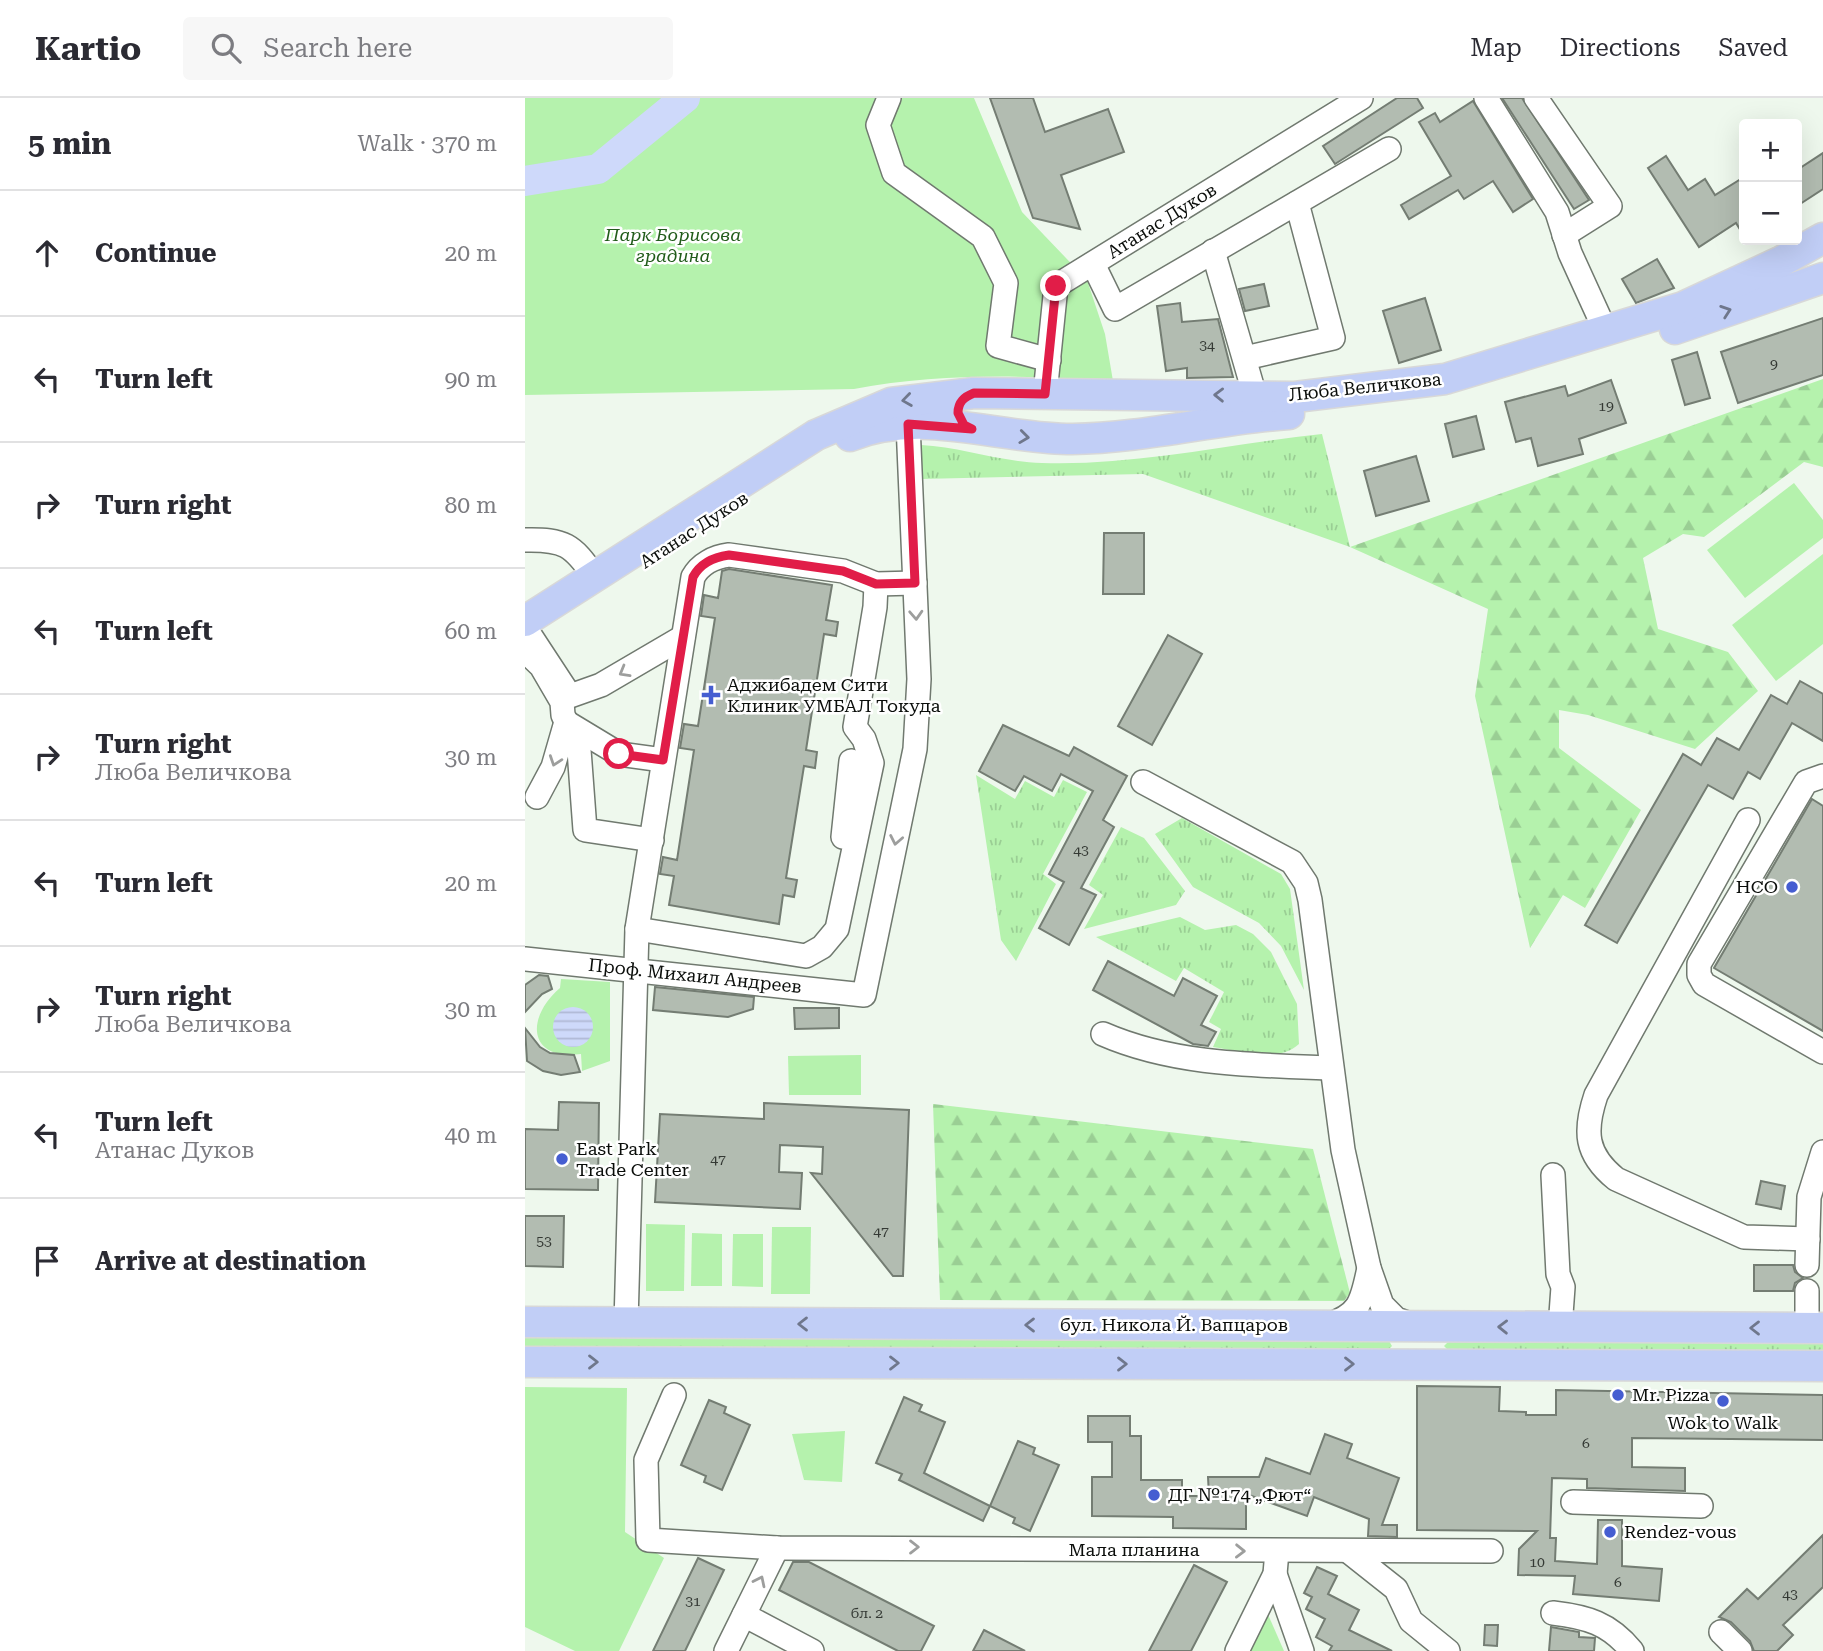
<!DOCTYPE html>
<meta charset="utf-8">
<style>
:root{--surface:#fff;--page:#f7f7f7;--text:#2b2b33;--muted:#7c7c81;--line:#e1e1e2}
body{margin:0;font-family:"Roboto Serif",serif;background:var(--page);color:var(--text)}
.controls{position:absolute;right:21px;top:21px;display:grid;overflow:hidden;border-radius:7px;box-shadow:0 7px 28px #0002}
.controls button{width:63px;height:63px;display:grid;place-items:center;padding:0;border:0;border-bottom:2px solid var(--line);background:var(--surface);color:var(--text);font:35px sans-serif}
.stop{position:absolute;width:21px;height:21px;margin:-16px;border:5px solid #e11d48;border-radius:50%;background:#fff}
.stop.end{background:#e11d48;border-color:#fff;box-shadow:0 2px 7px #0008}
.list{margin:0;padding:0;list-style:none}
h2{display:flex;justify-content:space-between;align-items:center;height:91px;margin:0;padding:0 28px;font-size:30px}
h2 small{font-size:23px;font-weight:400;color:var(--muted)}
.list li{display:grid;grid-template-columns:46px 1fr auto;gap:21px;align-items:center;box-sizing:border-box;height:126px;padding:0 28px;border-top:2px solid var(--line)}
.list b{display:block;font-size:26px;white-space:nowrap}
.list p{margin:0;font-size:23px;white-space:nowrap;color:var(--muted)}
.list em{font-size:23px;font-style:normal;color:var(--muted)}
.icon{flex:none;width:38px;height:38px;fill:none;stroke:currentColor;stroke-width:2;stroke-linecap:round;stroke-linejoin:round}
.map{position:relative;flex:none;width:1298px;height:1553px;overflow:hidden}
header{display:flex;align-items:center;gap:42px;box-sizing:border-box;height:98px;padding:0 35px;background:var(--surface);border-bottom:2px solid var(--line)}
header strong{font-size:33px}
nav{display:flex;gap:38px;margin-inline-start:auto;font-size:24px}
.search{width:490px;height:63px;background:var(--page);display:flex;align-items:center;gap:18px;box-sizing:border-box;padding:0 24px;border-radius:7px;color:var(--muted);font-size:26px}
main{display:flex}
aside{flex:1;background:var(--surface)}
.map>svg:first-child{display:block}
.grass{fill:url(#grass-tufts)}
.forest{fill:url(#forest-firs)}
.green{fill:#b5f2ad}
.water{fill:url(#water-rules)}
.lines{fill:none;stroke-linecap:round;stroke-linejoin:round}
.river{stroke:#ced9fa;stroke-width:30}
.building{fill:#b2bcb1;stroke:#747d73;stroke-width:2}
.minor-casing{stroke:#70796f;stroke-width:26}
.major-casing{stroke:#d8d8d8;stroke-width:33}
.minor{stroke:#fff;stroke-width:23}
.major{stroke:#c1cef6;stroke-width:30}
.oneway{stroke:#6f778c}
.oneway2{stroke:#9d9e9d}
.route{stroke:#e11d48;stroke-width:9}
.poi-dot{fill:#455dd1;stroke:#fff;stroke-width:2.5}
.labels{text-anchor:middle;stroke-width:5;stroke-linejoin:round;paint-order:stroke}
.number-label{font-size:14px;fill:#343934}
.street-label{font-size:18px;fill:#0a0d0a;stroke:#fff}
.park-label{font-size:18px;font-style:italic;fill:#215c1a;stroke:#fff}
.poi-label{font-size:18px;fill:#0a0d0a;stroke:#fff;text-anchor:start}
</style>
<header>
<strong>Kartio</strong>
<div class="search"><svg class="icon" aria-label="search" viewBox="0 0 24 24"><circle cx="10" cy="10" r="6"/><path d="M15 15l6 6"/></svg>Search here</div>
<nav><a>Map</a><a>Directions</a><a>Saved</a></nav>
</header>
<main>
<aside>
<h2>5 min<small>Walk · 370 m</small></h2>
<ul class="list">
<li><svg class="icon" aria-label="ahead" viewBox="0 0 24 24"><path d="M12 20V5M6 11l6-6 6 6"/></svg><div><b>Continue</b></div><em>20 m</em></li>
<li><svg class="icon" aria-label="left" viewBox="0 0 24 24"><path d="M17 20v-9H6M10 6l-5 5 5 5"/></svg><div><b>Turn left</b></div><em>90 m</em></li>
<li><svg class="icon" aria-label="right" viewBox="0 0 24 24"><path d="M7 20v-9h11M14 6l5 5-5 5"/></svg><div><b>Turn right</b></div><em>80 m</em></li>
<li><svg class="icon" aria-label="left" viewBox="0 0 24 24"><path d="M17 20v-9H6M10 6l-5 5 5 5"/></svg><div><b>Turn left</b></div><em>60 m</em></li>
<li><svg class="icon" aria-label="right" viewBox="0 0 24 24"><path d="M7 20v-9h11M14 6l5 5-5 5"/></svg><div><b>Turn right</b><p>Люба Величкова</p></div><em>30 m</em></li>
<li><svg class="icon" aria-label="left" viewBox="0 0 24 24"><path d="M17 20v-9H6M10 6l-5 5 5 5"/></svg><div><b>Turn left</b></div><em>20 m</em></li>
<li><svg class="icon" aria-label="right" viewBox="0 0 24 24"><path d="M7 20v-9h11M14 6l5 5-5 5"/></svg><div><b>Turn right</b><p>Люба Величкова</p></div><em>30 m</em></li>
<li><svg class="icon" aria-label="left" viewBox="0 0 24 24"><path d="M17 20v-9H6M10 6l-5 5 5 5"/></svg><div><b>Turn left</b><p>Атанас Дуков</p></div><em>40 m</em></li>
<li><svg class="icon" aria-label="arrive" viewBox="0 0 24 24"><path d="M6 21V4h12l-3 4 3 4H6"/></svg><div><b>Arrive at destination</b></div></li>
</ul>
</aside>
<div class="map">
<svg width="1298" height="1553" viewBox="0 0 1298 1553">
<defs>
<pattern id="grass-tufts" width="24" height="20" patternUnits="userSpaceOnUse" patternTransform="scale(1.75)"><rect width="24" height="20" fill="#b5f2ad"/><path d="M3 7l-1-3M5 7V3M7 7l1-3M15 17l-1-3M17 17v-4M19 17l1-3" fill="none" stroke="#9ace94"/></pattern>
<pattern id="forest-firs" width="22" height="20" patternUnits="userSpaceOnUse" patternTransform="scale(1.75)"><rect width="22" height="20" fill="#b5f2ad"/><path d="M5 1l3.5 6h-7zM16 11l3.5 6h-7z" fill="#9ace94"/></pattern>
<pattern id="water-rules" width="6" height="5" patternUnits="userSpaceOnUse" patternTransform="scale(1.75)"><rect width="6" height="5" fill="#ced9fa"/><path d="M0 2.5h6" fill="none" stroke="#b0b9d5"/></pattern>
</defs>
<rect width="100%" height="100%" fill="#eef8ed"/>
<g class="grass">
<path d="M 797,336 L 825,449 L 618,376 L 396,381 L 396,347 C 436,349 476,364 517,365 C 610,368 704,346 797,336 Z"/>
<path d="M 451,677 L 490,701 L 500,683 L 529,699 L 538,682 L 562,694 L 518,776 L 531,786 L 491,863 L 476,842 Z"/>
<path d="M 657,720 L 756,776 L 765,791 L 779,892 L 756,848 L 734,825 L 668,789 L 630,736 Z"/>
<path d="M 596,729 L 619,740 L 660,793 L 651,807 L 559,831 L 578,797 L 564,787 Z"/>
<path d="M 655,819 L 680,832 L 711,827 L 728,836 L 746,854 L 772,906 L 774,946 C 752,966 715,953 688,949 L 696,931 L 684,924 L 699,894 L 659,870 L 651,883 L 571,839 Z"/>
<path d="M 0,1239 L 864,1243 L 867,1248 L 863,1252 L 0,1248 Z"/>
<path d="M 924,1243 L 1298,1245 L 1298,1254 L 924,1253 L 919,1248 Z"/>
</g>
<g class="forest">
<path d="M 1298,281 L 1298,369 L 1279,364 L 1179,439 L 1158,436 L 1118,460 L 1133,531 L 1203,554 L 1233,593 L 1170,651 L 1063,617 L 1034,612 L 1034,650 L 1116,712 L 1060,810 L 1038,797 L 1005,850 L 950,598 L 963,511 L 825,449 Z"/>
<path d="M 408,1006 L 788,1051 L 825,1195 L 819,1203 L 415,1202 Z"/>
</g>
<g class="green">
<path d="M 0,0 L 449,0 L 497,114 L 562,182 L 580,236 L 588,283 C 501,277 415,275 329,291 L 0,297 Z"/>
<path d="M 1269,385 L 1298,422 L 1298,440 L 1220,500 L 1182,452 Z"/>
<path d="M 1298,456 L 1298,546 L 1251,583 L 1207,527 Z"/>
<path d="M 36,881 L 85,884 L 85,963 L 57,973 L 56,956 C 3,963 0,920 35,890 Z"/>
<path d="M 336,957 L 336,997 L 264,997 L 263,958 Z"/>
<path d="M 121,1126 L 160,1127 L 159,1193 L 121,1193 Z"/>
<path d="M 247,1129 L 286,1129 L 285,1196 L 246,1196 Z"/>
<path d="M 167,1135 L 197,1136 L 197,1188 L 166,1188 Z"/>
<path d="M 208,1136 L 238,1136 L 238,1189 L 207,1188 Z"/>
<path d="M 0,1289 L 102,1290 L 100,1434 L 139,1460 L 94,1553 L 50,1553 L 0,1529 Z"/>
<path d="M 320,1333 L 317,1384 L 279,1382 L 267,1336 Z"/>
<path d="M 741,1512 L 759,1553 L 719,1553 Z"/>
</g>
<circle class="water" cx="48" cy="929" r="20"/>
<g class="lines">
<path class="river" d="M 0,83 L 73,71 L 160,0"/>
</g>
<g class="building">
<path d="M 465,0 L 508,0 L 520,34 L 583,11 L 599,54 L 536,77 L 555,131 L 508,120 Z"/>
<path d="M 872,0 L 892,0 L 898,10 L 810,66 L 798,48 Z"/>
<path d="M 977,0 L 997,0 L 1064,102 L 1049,111 Z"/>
<path d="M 948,3 L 1008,101 L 988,114 L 968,83 L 939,101 L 933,92 L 884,121 L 876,107 L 926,78 L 894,24 L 910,15 L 915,24 Z"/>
<path d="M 1298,55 L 1298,91 L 1272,108 L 1272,72 Z"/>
<path d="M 1141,58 L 1163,92 L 1180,81 L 1190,97 L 1219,79 L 1219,138 L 1211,125 L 1174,149 L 1123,70 Z"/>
<path d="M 1132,161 L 1149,190 L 1111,205 L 1097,181 Z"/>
<path d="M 739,186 L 744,208 L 720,213 L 714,191 Z"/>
<path d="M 900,200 L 916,252 L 874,265 L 858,213 Z"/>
<path d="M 655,205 L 657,224 L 693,221 L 708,279 L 662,280 L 662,270 L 641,273 L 632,208 Z"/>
<path d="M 1298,220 L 1298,277 L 1213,305 L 1196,254 Z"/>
<path d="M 1172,254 L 1185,300 L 1160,307 L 1147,262 Z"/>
<path d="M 1086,282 L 1101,325 L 1054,341 L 1058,356 L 1013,368 L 1006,340 L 991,344 L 980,304 L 1040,288 L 1043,298 Z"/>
<path d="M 951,318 L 959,351 L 928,359 L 920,326 Z"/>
<path d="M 891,358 L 904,403 L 851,418 L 839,373 Z"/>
<path d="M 579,435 L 619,435 L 619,496 L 578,496 Z"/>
<path d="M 204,471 L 307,487 L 301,522 L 313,524 L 311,538 L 299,536 L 281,652 L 292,654 L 290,670 L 279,668 L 261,780 L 272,782 L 269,799 L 258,797 L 254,826 L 144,807 L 149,778 L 135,776 L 138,759 L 152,762 L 169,652 L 155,650 L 159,626 L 173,628 L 190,520 L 176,518 L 179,497 L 193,500 L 197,473 Z"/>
<path d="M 643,537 L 677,556 L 627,647 L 593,628 Z"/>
<path d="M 1275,583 L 1298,596 L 1298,643 L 1267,625 L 1235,681 L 1223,674 L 1208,701 L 1183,687 L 1092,845 L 1060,827 L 1158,656 L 1176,667 L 1192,640 L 1214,652 L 1246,597 L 1262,606 Z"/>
<path d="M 478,627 L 544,658 L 549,649 L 602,678 L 578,722 L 589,729 L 556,790 L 571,797 L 544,847 L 514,830 L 539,784 L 524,776 L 568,693 L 536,676 L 527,693 L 499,678 L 490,693 L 454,673 Z"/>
<path d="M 1287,701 L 1298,708 L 1298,933 L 1189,870 Z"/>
<path d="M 583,863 L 649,898 L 658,880 L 692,898 L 676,927 L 691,934 L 683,948 L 668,946 L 568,892 Z"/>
<path d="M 14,877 L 23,878 L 27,891 L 17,896 L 0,914 L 0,887 Z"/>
<path d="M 130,889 L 229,899 L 228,911 L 203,919 L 128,912 Z"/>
<path d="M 269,910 L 314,910 L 314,930 L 270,931 Z"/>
<path d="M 0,930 L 15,949 L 25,955 L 49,957 L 55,974 L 36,977 L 18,973 L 2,963 Z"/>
<path d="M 34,1004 L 74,1005 L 73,1092 L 0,1091 L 0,1031 L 33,1032 Z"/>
<path d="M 239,1005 L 384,1012 L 378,1178 L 368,1178 L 286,1075 L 297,1076 L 298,1049 L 255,1047 L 254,1074 L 277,1075 L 275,1111 L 130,1104 L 135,1016 L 239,1021 Z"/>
<path d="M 1236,1083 L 1260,1088 L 1256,1111 L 1231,1106 Z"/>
<path d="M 0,1118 L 39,1118 L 38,1169 L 0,1168 Z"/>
<path d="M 1229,1167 L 1268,1167 L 1270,1174 L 1278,1180 L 1270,1185 L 1268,1193 L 1229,1193 Z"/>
<path d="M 892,1288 L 975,1289 L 974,1313 L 1001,1314 L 1001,1317 L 1031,1317 L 1031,1292 L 1298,1297 L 1298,1342 L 1107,1340 L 1107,1369 L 1160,1370 L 1160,1393 L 1062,1390 L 1062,1381 L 1027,1380 L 1025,1440 L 1031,1440 L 1030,1463 L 1072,1466 L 1073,1422 L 1097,1422 L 1097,1468 L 1137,1471 L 1134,1503 L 1048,1496 L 1050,1478 L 993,1477 L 994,1451 L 1012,1433 L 892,1432 Z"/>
<path d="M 379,1299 L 397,1307 L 394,1313 L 420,1324 L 399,1375 L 465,1408 L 458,1423 L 374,1382 L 377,1376 L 351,1365 Z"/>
<path d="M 184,1302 L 201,1309 L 199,1315 L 225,1327 L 197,1392 L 179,1384 L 181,1378 L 156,1367 Z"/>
<path d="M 563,1318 L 605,1318 L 605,1338 L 616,1338 L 616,1382 L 657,1382 L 657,1398 L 684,1398 L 683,1379 L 734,1379 L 741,1360 L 785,1376 L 800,1336 L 827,1346 L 822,1360 L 874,1380 L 857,1427 L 872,1427 L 872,1439 L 843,1438 L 844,1421 L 789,1399 L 782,1418 L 721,1396 L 721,1431 L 648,1430 L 648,1419 L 567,1418 L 567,1379 L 587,1379 L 587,1344 L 563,1344 Z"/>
<path d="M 493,1343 L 510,1350 L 508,1356 L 534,1367 L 505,1433 L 488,1425 L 490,1420 L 465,1408 Z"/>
<path d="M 1298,1437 L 1298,1489 L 1258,1527 L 1268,1537 L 1252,1553 L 1229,1553 L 1225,1543 L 1206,1524 L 1194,1519 L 1222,1491 L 1233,1501 Z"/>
<path d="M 173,1460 L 199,1472 L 160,1553 L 128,1553 Z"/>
<path d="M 268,1464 L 284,1464 L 409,1528 L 396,1553 L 373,1553 L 254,1492 Z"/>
<path d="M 669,1467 L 702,1484 L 666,1553 L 624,1553 Z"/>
<path d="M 792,1469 L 812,1478 L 803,1496 L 834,1512 L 824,1532 L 867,1553 L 804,1553 L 807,1548 L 791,1539 L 800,1521 L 781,1511 L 787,1499 L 779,1495 Z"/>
<path d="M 960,1527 L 973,1527 L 972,1548 L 959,1547 Z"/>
<path d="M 1026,1529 L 1054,1534 L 1054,1539 L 1070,1540 L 1069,1553 L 1024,1553 Z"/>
<path d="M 459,1532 L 500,1553 L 448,1553 Z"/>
</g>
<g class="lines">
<g class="minor-casing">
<g id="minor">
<path d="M 364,0 L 353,27 L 369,75 L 458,139 L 481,185 L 473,248 L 524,262"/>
<path d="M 961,0 L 1032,114 L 1045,155 L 1081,234"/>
<path d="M 1011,0 L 1085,108 L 1039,137"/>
<path d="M 688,153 L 730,298"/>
<path d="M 568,166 L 590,211 L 864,51"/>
<path d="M 720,260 L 808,240 L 772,105"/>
<path d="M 520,296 L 531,188 L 836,0"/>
<path d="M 0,442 C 39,441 48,447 69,478"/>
<path d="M 5,537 L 45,598 L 76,587 L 158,539"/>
<path d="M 0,553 L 16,568 L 37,604 L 38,617 L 54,652 L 60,732 L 127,742"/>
<path d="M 41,624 L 94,656 L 138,662"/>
<path d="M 1298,678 L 1281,684 L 1174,866 L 1174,877 L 1179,886 L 1298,954"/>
<path d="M 618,684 L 767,764 L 781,785 L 785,802 L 818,1052 L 844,1170 L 857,1207 L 871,1221 L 888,1227"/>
<path d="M 12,699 L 28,669 L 41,624"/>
<path d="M 1223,722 L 1071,997 C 1059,1033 1060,1056 1091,1081 L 1219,1139 L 1283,1141"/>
<path d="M 318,739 L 326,663"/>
<path d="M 112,831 L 281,858 L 297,849 L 312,831 L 347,665 L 339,641 L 330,629 L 350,509 L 351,486"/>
<path d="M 0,861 L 339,897 L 390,651 L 394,581 L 383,326"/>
<path d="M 578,936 C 649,967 729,967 806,970"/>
<path d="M 1028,1077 L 1033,1176 L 1038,1189 L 1035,1230"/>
<path d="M 1282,1167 L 1284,1099 L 1298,1054"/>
<path d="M 101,1225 L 112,831 L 168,479 C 175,466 189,459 204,457 L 318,473 L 351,486 L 390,485"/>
<path d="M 803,1227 C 836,1216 837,1202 844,1170"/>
<path d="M 1282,1230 L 1282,1193"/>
<path d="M 149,1297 L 121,1362 L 123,1442 L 252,1450 L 966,1453"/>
<path d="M 1048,1404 L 1176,1408"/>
<path d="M 823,1453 L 871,1491 L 886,1523 L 923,1553"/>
<path d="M 750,1476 L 777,1553"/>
<path d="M 1028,1515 C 1062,1519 1084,1525 1107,1553"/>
<path d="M 219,1517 L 287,1553"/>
<path d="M 1196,1534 L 1215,1553"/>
<path d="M 201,1553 L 252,1450"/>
<path d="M 712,1553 L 750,1476 L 752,1453"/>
</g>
</g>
<g class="major-casing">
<g id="major">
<path d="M 1150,231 L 1298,180"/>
<path d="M 325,338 C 396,309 473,341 547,341 C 620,340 691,321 764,316"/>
<path d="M 0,523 L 291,337 L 366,305 L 449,295 L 770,299 L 920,281 L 1158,209 L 1257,163 L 1298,140"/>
<path d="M 0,1224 L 1298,1230"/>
<path d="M 0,1264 L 1298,1268"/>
</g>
</g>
<use href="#minor" class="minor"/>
<use href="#major" class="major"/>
</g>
<defs><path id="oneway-chevron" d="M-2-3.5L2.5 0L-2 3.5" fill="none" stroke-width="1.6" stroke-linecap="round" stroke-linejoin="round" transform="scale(1.75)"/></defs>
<g class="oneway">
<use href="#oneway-chevron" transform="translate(1201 213) rotate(-19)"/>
<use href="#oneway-chevron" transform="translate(694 297) rotate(-179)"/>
<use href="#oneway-chevron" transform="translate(382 302) rotate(172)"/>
<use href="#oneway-chevron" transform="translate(499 339) rotate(7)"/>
<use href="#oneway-chevron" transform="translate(278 1226) rotate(-180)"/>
<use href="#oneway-chevron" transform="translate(505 1227) rotate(-180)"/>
<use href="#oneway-chevron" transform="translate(978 1229) rotate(-179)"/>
<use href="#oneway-chevron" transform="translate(1230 1230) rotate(180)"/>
<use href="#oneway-chevron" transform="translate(68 1264)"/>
<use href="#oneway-chevron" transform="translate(369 1265)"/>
<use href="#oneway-chevron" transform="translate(597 1266)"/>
<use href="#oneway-chevron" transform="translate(824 1266)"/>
</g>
<g class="oneway2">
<use href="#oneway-chevron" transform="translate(391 517) rotate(87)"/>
<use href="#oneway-chevron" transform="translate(99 574) rotate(150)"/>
<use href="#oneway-chevron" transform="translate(30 663) rotate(109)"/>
<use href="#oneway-chevron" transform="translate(371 742) rotate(101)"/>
<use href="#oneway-chevron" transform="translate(389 1449)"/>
<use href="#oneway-chevron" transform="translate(715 1453) rotate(1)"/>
<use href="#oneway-chevron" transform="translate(235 1483) rotate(-64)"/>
</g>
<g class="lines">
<path class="route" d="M 94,656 L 138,662 L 168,479 C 175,466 189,459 204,457 L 318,473 L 351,486 L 390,485 L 383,326 L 447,331 L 439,327 L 433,315 C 433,304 439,299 449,295 L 520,296 L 531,188"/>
</g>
<g class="poi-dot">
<path d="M182.5 586.5h7v7h7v7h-7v7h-7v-7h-7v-7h7z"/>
<circle cx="1267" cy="789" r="7"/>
<circle cx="37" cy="1061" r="7"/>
<circle cx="1093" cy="1297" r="7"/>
<circle cx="1198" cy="1303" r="7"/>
<circle cx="629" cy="1397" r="7"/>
<circle cx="1085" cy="1434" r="7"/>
</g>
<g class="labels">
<g class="number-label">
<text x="682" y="252">34</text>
<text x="1249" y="271">9</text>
<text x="1081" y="313">19</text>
<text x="556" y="757">43</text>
<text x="193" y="1066">47</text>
<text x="356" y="1138">47</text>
<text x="19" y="1148">53</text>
<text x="1061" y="1350">6</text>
<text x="1012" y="1469">10</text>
<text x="1093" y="1489">6</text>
<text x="1265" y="1501">43</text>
<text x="168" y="1508">31</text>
<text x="342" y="1520">бл. 2</text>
</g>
<g class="street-label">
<text transform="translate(637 123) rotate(-32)" y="6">Атанас Дуков</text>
<text transform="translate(840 289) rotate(-6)" y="6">Люба Величкова</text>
<text transform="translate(169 432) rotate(-33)" y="6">Атанас Дуков</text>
<text transform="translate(170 878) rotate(6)" y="6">Проф. Михаил Андреев</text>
<text x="649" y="1233">бул. Никола Й. Вапцаров</text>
<text x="609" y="1458">Мала планина</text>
</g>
<g class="park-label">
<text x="148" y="143">Парк Борисова<tspan x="148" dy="21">градина</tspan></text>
</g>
<g class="poi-label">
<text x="202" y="593">Аджибадем Сити<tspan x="202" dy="21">Клиник УМБАЛ Токуда</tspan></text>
<text x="1253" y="795" text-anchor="end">НСО</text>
<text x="51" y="1057">East Park<tspan x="51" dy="21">Trade Center</tspan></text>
<text x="1107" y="1303">Mr. Pizza</text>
<text x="1198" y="1331" text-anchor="middle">Wok to Walk</text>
<text x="643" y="1403">ДГ №174 „Фют“</text>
<text x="1099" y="1440">Rendez-vous</text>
</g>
</g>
</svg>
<div class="controls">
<button>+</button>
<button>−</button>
</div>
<div class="stop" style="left:94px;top:656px"></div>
<div class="stop end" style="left:531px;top:188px"></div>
</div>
</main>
